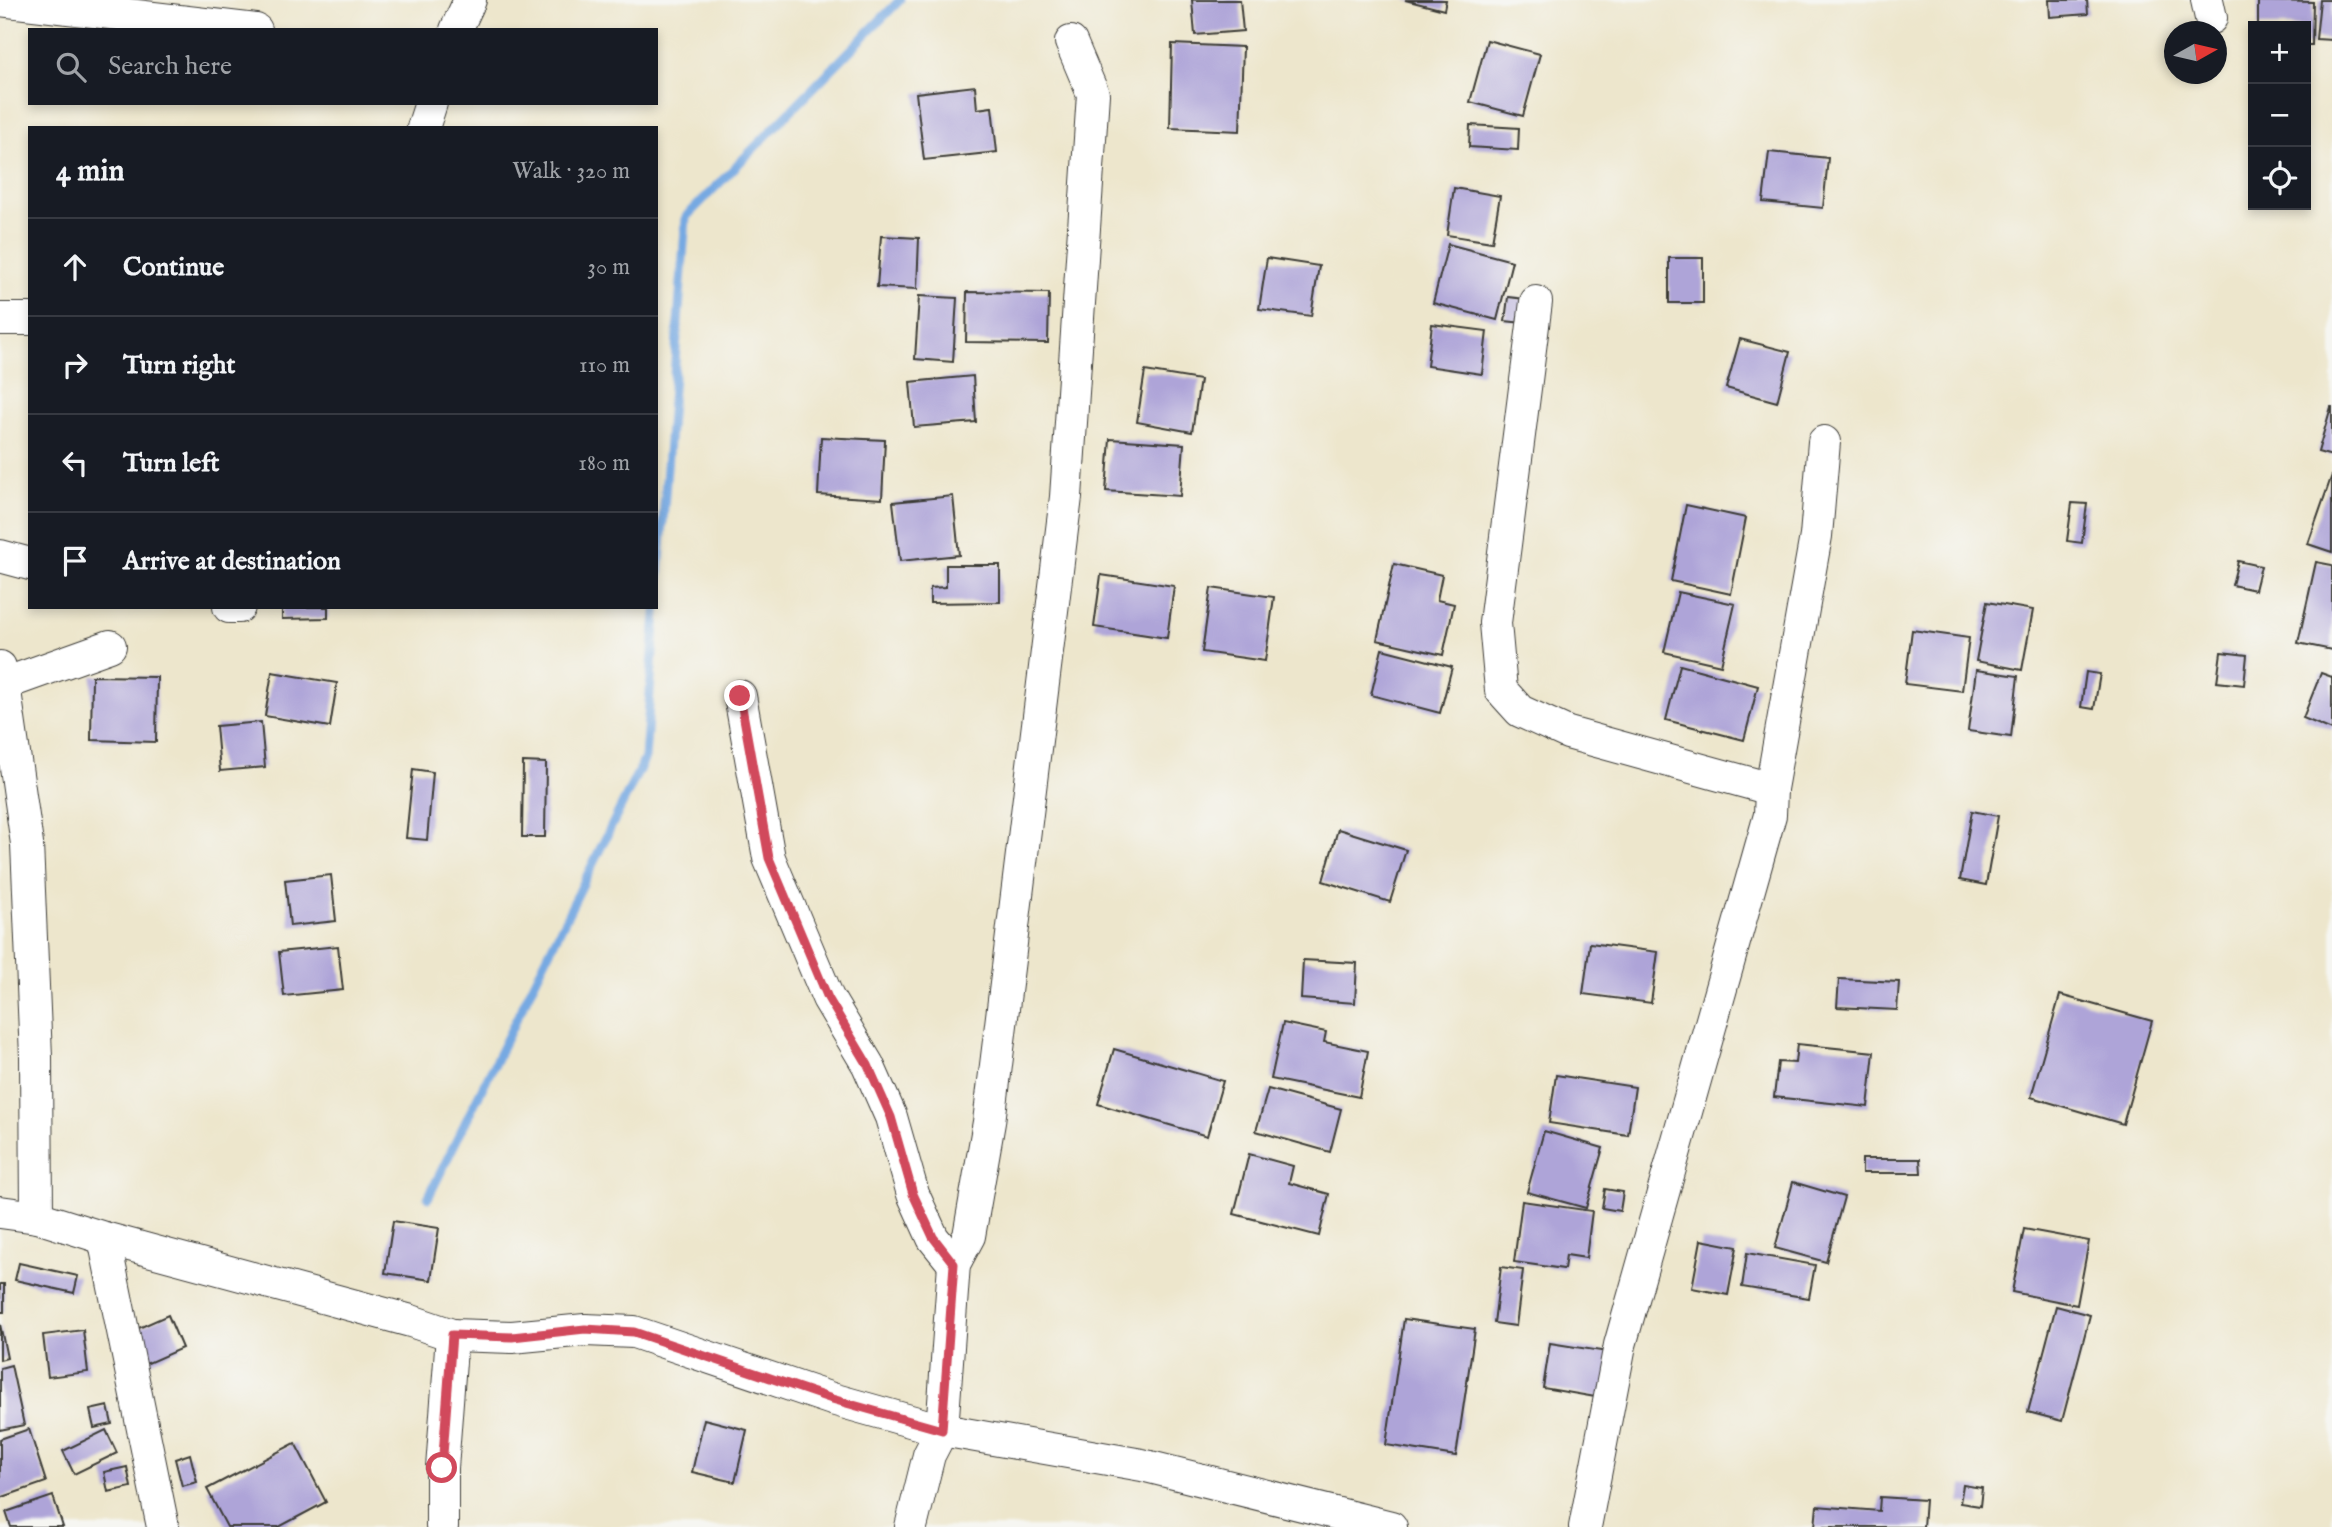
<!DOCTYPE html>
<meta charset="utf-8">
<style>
:root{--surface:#171b24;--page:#242831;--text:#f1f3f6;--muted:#9ea1a6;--line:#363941}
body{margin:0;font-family:"IM FELL English",serif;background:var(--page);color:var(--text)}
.controls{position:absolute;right:21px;top:21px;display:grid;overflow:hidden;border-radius:0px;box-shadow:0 4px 10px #0003}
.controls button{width:63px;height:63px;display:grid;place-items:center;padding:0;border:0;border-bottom:2px solid var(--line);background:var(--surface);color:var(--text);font:35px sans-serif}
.compass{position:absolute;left:2164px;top:21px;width:63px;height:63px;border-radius:50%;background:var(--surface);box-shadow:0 4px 10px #0003;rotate:82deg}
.stop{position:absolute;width:21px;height:21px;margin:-16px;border:5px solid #d1495b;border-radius:50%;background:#fff}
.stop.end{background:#d1495b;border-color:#fff;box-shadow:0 2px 7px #0008}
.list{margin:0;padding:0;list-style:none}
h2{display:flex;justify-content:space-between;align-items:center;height:91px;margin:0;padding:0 28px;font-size:30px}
h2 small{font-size:23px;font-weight:400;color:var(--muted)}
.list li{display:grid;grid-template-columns:46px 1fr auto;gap:21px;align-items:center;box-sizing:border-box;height:98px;padding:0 28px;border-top:2px solid var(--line)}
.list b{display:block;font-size:26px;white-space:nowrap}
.list em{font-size:23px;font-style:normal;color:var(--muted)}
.icon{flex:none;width:38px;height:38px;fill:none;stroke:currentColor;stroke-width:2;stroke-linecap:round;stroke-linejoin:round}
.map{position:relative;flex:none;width:2332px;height:1527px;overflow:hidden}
.search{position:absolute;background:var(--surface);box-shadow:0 4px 10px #0003;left:28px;top:28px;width:630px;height:77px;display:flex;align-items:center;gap:18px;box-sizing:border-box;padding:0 24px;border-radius:0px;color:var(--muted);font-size:26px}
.panel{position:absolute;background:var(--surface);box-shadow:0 4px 10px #0003;left:28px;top:126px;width:630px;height:483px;border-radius:0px}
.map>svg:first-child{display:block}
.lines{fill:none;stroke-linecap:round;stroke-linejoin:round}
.stream{stroke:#76a9e2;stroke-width:9}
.building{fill:#aea4d8}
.minor-casing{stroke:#3b3a36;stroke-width:34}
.minor{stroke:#fff;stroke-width:32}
.route{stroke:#d1495b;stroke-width:9}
</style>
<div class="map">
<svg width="2332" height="1527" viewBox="0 0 2332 1527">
<rect width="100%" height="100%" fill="#f6f6f2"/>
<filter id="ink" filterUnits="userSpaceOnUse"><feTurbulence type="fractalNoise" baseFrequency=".0143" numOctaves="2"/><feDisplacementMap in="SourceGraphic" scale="14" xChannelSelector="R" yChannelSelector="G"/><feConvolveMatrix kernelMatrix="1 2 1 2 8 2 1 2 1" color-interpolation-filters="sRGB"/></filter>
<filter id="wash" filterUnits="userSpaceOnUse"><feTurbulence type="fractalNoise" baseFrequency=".00686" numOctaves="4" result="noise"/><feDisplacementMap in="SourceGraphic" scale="28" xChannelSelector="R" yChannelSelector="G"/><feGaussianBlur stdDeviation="1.57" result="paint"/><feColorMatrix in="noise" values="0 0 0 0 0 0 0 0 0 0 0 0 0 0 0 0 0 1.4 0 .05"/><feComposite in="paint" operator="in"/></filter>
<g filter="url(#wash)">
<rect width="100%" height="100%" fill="#ede6cc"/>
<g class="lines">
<path class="stream" d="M 428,1198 L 645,758 L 686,217 L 900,0"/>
</g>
<g id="blocks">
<g class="building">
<path d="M 1192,0 L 1240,0 L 1243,31 L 1195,35 Z"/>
<path d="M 1405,0 L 1446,0 L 1444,10 Z"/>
<path d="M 2049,0 L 2087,0 L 2088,14 L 2050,17 Z"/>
<path d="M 2320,0 L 2332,0 L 2332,40 L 2316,39 Z"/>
<path d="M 2258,1 L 2313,2 L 2312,45 L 2306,45 L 2306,26 L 2258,26 Z"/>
<path d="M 1487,40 L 1540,54 L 1523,116 L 1470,102 Z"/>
<path d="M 1172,44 L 1243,47 L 1240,131 L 1170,128 Z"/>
<path d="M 975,86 L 977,109 L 992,107 L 997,152 L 924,160 L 916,93 Z"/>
<path d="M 1470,125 L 1519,128 L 1518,150 L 1469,147 Z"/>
<path d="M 1769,152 L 1828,158 L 1823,208 L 1763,202 Z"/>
<path d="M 1454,188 L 1500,196 L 1492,242 L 1447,235 Z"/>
<path d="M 881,236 L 919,238 L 917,289 L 877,287 Z"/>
<path d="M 1448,244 L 1512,261 L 1497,320 L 1433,303 Z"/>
<path d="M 1267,258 L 1319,266 L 1311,316 L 1259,309 Z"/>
<rect x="1669" y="258" width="34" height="45"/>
<path d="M 967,292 L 1049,293 L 1048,343 L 966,342 Z"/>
<path d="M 919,296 L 957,298 L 953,362 L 915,359 Z"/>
<path d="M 1508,297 L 1525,299 L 1523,323 L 1505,321 Z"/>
<path d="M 1432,324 L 1487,331 L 1482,374 L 1427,366 Z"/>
<path d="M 1740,339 L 1790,352 L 1777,402 L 1726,388 Z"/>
<path d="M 1145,371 L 1200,380 L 1192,432 L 1137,422 Z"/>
<path d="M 973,376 L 976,422 L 914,427 L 910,382 Z"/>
<path d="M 2331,407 L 2332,407 L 2332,456 L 2318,452 Z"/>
<path d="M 821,437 L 885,440 L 882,499 L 818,495 Z"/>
<path d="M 1110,439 L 1184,444 L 1180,496 L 1106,491 Z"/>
<path d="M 2332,475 L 2332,552 L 2308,544 Z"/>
<path d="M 953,496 L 959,555 L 900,561 L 893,502 Z"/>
<path d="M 2072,503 L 2087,504 L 2082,543 L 2067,541 Z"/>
<path d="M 1686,505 L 1746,518 L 1731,594 L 1671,581 Z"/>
<path d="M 2238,561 L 2261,566 L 2255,590 L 2232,585 Z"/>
<path d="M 2316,562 L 2332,565 L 2332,650 L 2298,643 Z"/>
<path d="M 1394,564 L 1442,575 L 1437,600 L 1454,604 L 1443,655 L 1377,640 Z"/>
<path d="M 946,565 L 1000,565 L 1000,602 L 930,603 L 930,588 L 946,587 Z"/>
<path d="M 1101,575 L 1174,586 L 1167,638 L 1094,627 Z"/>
<path d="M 1211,588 L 1274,597 L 1265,661 L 1202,652 Z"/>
<path d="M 1678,592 L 1735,604 L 1721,665 L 1664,652 Z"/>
<path d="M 1987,602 L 2033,610 L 2022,670 L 1976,661 Z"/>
<path d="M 282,607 L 328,607 L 328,618 L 282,619 Z"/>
<path d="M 1912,630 L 1969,638 L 1962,691 L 1905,684 Z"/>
<path d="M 1382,649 L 1452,667 L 1440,713 L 1371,695 Z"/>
<path d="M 2221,652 L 2247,655 L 2244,685 L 2217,682 Z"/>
<path d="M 1680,665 L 1758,686 L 1744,740 L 1666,720 Z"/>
<path d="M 1976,670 L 2018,676 L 2011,737 L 1968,731 Z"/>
<path d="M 272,672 L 337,683 L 330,727 L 265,716 Z"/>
<path d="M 2086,672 L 2100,674 L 2094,709 L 2081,707 Z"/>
<path d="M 2321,673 L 2332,677 L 2332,730 L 2303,718 Z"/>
<path d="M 92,676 L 157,677 L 156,742 L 91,740 Z"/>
<path d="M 261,722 L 265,767 L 220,771 L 216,726 Z"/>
<path d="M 523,762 L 546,763 L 545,837 L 522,837 Z"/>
<path d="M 413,769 L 433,772 L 427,840 L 406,838 Z"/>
<path d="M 1972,811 L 1998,816 L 1986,885 L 1960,880 Z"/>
<path d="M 1338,829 L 1406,850 L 1390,902 L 1323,881 Z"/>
<path d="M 331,875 L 336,921 L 290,926 L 285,880 Z"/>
<path d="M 1590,943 L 1658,952 L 1651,1003 L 1583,994 Z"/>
<path d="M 338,946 L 343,990 L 284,996 L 279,952 Z"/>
<path d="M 1303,960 L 1357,963 L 1355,1003 L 1301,999 Z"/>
<path d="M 1839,979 L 1899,982 L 1897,1010 L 1837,1007 Z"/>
<path d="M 2060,995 L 2152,1021 L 2123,1124 L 2031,1097 Z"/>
<path d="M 1283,1023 L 1326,1032 L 1324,1042 L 1368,1051 L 1359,1097 L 1271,1079 Z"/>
<path d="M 1797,1044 L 1874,1052 L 1868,1107 L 1774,1097 L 1778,1062 L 1795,1063 Z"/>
<path d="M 1114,1049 L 1223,1081 L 1207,1136 L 1098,1104 Z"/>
<path d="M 1556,1075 L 1635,1087 L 1628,1135 L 1549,1123 Z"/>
<path d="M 1268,1089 L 1341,1109 L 1330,1152 L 1256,1131 Z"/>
<path d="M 1544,1131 L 1603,1148 L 1586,1208 L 1527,1192 Z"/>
<path d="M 1249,1154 L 1293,1166 L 1289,1183 L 1329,1194 L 1319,1236 L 1234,1214 Z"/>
<path d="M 1862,1159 L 1920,1159 L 1921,1173 L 1862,1173 Z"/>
<path d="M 1793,1182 L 1844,1197 L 1826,1262 L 1775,1248 Z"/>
<path d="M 1605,1189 L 1623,1192 L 1620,1211 L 1602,1208 Z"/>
<path d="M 1522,1201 L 1592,1211 L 1586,1258 L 1566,1255 L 1564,1269 L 1514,1262 Z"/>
<path d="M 393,1221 L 439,1228 L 431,1280 L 385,1273 Z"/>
<path d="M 2024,1229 L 2089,1241 L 2077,1305 L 2012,1292 Z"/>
<path d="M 1701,1240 L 1737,1247 L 1728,1295 L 1692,1288 Z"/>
<path d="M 1747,1253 L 1815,1265 L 1809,1298 L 1742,1287 Z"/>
<path d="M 19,1263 L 78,1276 L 74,1293 L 15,1280 Z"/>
<path d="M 1501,1267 L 1523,1270 L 1516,1326 L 1494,1323 Z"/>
<rect x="0" y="1284" width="4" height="28"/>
<path d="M 2056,1306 L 2090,1315 L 2062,1421 L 2028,1412 Z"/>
<path d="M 168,1315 L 182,1348 L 146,1364 L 132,1331 Z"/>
<path d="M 1404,1319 L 1475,1329 L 1456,1456 L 1386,1445 Z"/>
<path d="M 0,1324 L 7,1358 L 0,1360 Z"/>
<path d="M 83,1330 L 88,1372 L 48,1377 L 43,1335 Z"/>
<path d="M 1550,1343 L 1614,1353 L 1607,1399 L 1543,1388 Z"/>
<path d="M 11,1365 L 24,1425 L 0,1430 L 0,1368 Z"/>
<path d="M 108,1406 L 112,1424 L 94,1428 L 90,1410 Z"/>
<path d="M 704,1419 L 747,1430 L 735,1482 L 692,1472 Z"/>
<path d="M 29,1429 L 46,1482 L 0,1498 L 0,1439 Z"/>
<path d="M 106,1430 L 117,1453 L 74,1474 L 63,1451 Z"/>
<path d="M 295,1443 L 326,1502 L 279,1527 L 227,1527 L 207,1489 Z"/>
<path d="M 190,1454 L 197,1482 L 182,1486 L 175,1459 Z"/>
<path d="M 127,1467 L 131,1487 L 108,1492 L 104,1472 Z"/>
<path d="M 1963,1485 L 1982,1488 L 1980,1506 L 1960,1503 Z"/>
<path d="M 53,1496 L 63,1527 L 11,1527 L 6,1512 Z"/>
<path d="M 1880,1497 L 1925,1500 L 1923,1527 L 1815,1527 L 1817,1506 L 1879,1511 Z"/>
</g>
</g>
</g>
<g filter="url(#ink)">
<use href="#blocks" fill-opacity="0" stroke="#3b3a36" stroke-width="2"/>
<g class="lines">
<g class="minor-casing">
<g id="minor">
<path d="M 0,0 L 256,30"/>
<path d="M 2207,0 L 2211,18"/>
<path d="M 456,30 L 470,0"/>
<path d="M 423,128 L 431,103"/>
<path d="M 1536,302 L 1495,623 L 1501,690 L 1520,711 L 1568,733 L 1771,789"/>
<path d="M 0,319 L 30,319"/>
<path d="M 0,556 L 30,564"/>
<path d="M 229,607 L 239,607"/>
<path d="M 0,667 L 4,684 L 27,844 L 36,1057 L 37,1217"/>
<path d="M 4,684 L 110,646"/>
<path d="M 740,696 L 769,858 L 828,998 L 868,1065 L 891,1117 L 913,1194 L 933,1238 L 954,1264"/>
<path d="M 0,1212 L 37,1217 L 104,1238 L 411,1321 L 452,1335 L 512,1337 L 585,1330 L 634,1332 L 832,1399 L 942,1430 L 1142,1465 L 1391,1527"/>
<path d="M 104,1238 L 163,1527"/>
<path d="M 442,1527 L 442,1468 L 452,1335"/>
<path d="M 911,1527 L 929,1455 L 942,1430 L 954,1264 L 969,1236 L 989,1122 L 1066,497 L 1093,94 L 1071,42"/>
<path d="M 1585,1527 L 1620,1345 L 1770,815 L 1771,789 L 1816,536 L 1824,442"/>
</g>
</g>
<use href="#minor" class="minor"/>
</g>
</g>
<g class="lines" filter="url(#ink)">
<path class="route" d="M 442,1468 L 452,1335 L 512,1337 L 585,1329 L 634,1332 L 832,1399 L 942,1430 L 954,1264 L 933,1237 L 913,1194 L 891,1117 L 868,1065 L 828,998 L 769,858 L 740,696"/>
</g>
</svg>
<div class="controls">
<button>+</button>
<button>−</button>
<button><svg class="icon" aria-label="locate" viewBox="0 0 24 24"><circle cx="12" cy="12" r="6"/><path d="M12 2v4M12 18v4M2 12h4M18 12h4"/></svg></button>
</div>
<svg class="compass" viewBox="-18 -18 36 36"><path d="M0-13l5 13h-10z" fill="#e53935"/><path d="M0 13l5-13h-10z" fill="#9ea1a6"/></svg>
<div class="stop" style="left:442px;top:1468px"></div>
<div class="stop end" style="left:740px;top:696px"></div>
<div class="search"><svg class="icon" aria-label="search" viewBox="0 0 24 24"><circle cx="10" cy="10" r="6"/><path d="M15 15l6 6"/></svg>Search here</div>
<section class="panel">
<h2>4 min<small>Walk · 320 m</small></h2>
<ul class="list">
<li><svg class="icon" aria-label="ahead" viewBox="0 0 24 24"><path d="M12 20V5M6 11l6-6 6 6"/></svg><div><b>Continue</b></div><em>30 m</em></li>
<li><svg class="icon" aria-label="right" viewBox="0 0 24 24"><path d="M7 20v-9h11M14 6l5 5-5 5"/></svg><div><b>Turn right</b></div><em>110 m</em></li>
<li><svg class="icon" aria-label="left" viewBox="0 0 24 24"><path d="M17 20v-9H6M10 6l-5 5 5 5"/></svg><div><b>Turn left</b></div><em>180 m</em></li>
<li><svg class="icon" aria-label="arrive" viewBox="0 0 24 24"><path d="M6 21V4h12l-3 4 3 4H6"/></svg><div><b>Arrive at destination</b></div></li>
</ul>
</section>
</div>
